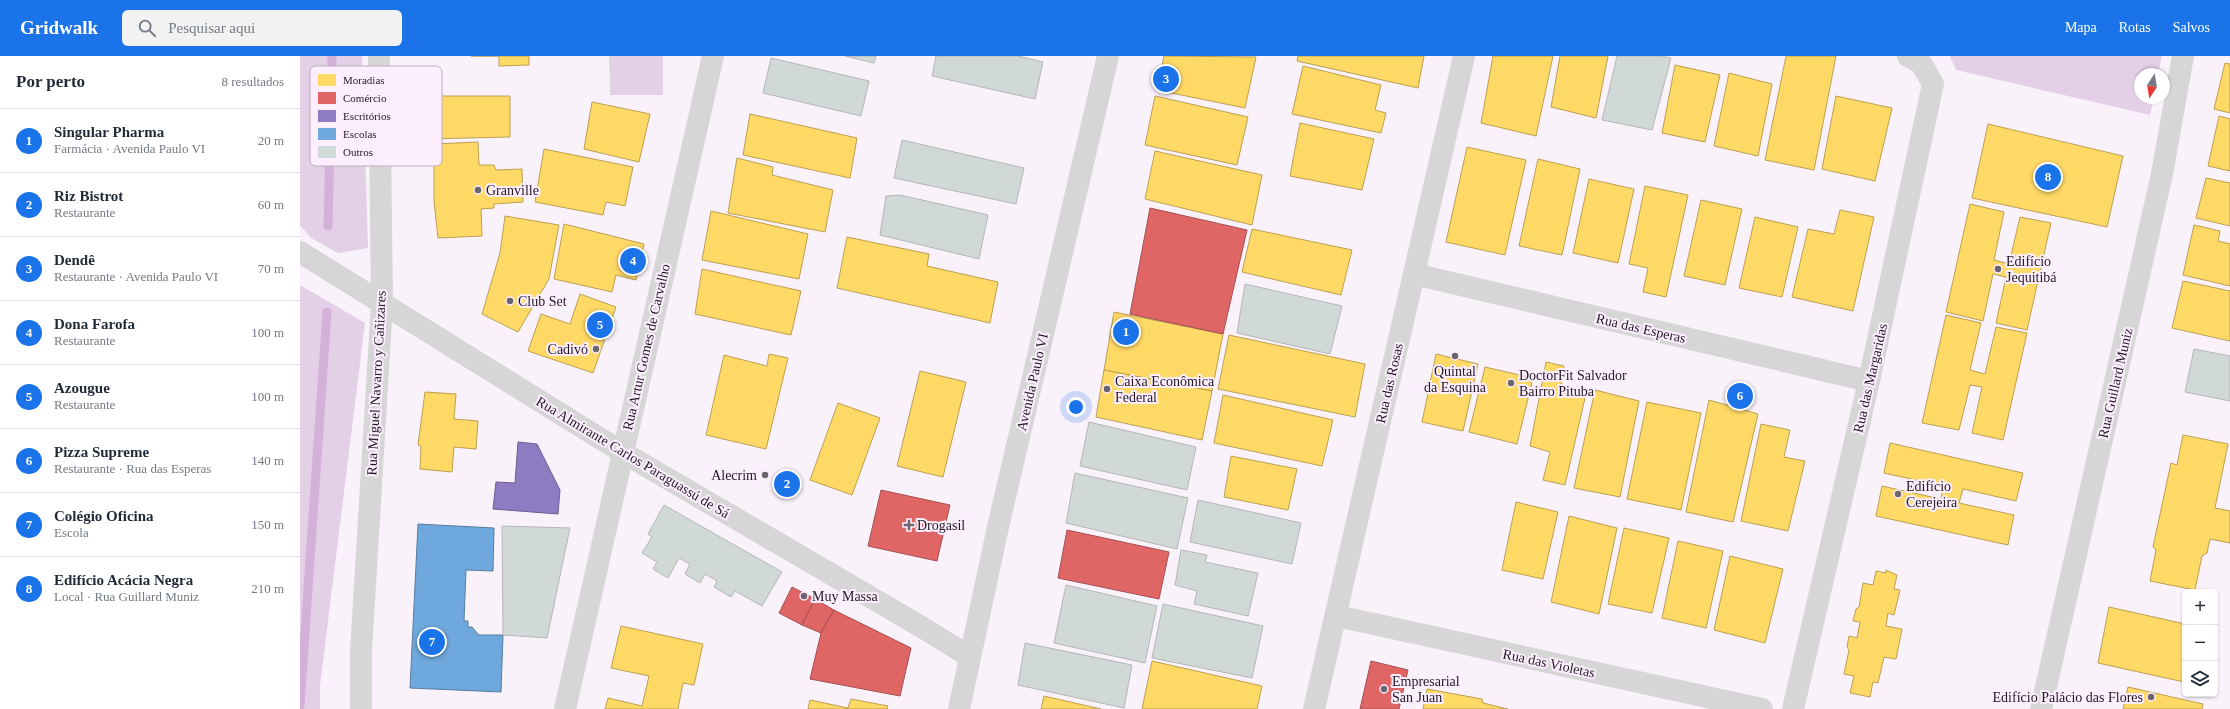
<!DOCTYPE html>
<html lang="pt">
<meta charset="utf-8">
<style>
:root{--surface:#fff;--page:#f2f2f3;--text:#1f2937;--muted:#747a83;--line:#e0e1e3;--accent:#1a73e8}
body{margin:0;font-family:Georgia,serif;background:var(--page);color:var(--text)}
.controls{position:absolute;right:12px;bottom:12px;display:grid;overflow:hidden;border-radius:6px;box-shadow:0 1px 3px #0004}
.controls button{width:36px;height:36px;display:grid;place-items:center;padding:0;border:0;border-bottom:1px solid var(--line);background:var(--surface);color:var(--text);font:20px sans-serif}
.compass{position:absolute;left:1834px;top:12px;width:36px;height:36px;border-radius:50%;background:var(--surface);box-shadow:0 1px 3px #0004;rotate:192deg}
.you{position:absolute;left:776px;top:351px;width:14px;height:14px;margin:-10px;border:3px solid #fff;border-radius:50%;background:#1a73e8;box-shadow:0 0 0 6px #1a73e833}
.badge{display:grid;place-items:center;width:26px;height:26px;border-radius:50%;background:var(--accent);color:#fff;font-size:13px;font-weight:700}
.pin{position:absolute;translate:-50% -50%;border:2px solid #fff;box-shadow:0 1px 4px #0006}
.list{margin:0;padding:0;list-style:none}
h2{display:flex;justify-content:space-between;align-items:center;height:52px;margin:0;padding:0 16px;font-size:17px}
h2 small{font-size:13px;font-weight:400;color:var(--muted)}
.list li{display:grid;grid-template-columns:26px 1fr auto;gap:12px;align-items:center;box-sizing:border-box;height:64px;padding:0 16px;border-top:1px solid var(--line)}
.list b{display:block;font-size:15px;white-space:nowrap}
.list p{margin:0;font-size:13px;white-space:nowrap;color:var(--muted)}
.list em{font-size:13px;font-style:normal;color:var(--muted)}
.icon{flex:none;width:22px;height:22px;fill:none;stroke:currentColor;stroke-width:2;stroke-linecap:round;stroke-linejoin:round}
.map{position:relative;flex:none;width:1930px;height:653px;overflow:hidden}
header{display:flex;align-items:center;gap:24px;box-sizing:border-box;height:56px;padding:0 20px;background:var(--accent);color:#fff}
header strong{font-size:19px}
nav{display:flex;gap:22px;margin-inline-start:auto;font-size:14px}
.search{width:280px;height:36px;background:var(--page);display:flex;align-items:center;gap:10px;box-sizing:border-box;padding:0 14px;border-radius:6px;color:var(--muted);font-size:15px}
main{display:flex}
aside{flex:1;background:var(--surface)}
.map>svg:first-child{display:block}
.green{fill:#e3d0e7}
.homes{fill:#ffd966;stroke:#bc9f51}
.shops{fill:#e06666;stroke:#a64f51}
.offices{fill:#8e7cc3;stroke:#6d5e92}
.schools{fill:#6fa8dc;stroke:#577da4}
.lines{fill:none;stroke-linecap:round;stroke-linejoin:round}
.stream{stroke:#d4b1d9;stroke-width:9}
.building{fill:#d0d9d5;stroke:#b5b6b7}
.minor{stroke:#d7d6d7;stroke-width:22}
.tertiary{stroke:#d7d6d7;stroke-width:22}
.secondary{stroke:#d7d6d7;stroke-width:22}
.poi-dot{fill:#6c656d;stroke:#fdeeff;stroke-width:1.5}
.labels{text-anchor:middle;stroke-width:4;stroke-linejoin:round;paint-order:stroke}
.poi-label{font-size:14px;fill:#201921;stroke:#fdeeff;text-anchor:start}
.street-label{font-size:14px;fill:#201921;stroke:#fdeeff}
.key{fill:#fdeeff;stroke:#bbaebc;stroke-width:1}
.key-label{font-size:11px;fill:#201921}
</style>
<header>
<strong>Gridwalk</strong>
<div class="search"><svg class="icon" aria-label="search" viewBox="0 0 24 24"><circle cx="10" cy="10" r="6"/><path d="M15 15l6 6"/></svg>Pesquisar aqui</div>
<nav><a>Mapa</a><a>Rotas</a><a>Salvos</a></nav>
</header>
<main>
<aside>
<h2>Por perto<small>8 resultados</small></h2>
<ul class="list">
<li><span class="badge">1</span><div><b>Singular Pharma</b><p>Farmácia · Avenida Paulo VI</p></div><em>20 m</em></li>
<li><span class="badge">2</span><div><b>Riz Bistrot</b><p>Restaurante</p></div><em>60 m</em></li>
<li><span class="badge">3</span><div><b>Dendê</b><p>Restaurante · Avenida Paulo VI</p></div><em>70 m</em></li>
<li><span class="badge">4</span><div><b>Dona Farofa</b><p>Restaurante</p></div><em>100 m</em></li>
<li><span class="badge">5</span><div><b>Azougue</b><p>Restaurante</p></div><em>100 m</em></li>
<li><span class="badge">6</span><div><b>Pizza Supreme</b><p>Restaurante · Rua das Esperas</p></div><em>140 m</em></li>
<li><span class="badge">7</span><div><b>Colégio Oficina</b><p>Escola</p></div><em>150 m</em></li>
<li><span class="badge">8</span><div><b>Edifício Acácia Negra</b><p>Local · Rua Guillard Muniz</p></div><em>210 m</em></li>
</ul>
</aside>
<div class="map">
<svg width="1930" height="653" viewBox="0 0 1930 653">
<rect width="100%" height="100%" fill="#faf2fb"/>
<g class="green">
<path d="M 0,0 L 62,0 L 68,192 L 38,197 L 11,182 L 0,169 Z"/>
<path d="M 309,0 L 363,0 L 363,39 L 310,39 Z"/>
<path d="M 1650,0 L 1862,0 L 1858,18 L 1840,18 L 1840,42 L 1854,42 L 1850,59 L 1656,14 Z"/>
<path d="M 0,229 L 65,267 L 20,630 L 20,653 L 0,653 Z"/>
</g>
<g class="homes">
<path d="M 171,0 L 229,0 L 229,9 L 199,10 L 199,0 Z"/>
<path d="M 864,0 L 956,1 L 945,52 L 857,34 Z"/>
<path d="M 998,0 L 1124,0 L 1118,32 L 997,5 Z"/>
<path d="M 1193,0 L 1253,0 L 1236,80 L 1181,67 Z"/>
<path d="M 1260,0 L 1308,0 L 1296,62 L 1251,51 Z"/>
<path d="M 1486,0 L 1536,0 L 1514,114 L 1465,104 Z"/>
<path d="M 1925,7 L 1930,8 L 1930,57 L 1914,53 Z"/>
<path d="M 1375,9 L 1420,19 L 1405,86 L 1362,77 Z"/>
<path d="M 1003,10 L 1081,29 L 1075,54 L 1086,57 L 1081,77 L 992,58 Z"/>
<path d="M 1429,17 L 1472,28 L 1458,100 L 1414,90 Z"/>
<path d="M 124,40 L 210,40 L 210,81 L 124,83 Z"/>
<path d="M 855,40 L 948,61 L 937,109 L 845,89 Z"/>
<path d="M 1536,40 L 1592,52 L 1575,125 L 1522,113 Z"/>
<path d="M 292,46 L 350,58 L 339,106 L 284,93 Z"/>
<path d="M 450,58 L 557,82 L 550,122 L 443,99 Z"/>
<path d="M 1919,60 L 1930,63 L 1930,115 L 1908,110 Z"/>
<path d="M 1000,67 L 1074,83 L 1062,134 L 990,120 Z"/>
<path d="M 1688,68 L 1823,100 L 1807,171 L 1672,142 Z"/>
<path d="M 178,86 L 179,109 L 194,109 L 196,114 L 222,113 L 223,146 L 194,148 L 194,152 L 181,153 L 182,180 L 138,182 L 134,145 L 134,88 Z"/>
<path d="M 1167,91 L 1226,104 L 1205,199 L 1146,186 Z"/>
<path d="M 244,93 L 333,111 L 325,150 L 306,146 L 303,159 L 235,146 Z"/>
<path d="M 855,95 L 962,119 L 952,169 L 845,143 Z"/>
<path d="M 437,102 L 473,111 L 472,119 L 533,134 L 525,176 L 428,157 Z"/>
<path d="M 1238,103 L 1280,113 L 1262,199 L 1219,190 Z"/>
<path d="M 1906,122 L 1930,127 L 1930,170 L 1896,162 Z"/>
<path d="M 1289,123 L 1334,133 L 1318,207 L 1273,197 Z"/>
<path d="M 1345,130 L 1388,139 L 1366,241 L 1343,236 L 1348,212 L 1329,208 Z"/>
<path d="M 1401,144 L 1442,153 L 1425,229 L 1384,220 Z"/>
<path d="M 1670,148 L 1704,156 L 1694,204 L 1709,208 L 1720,161 L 1751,167 L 1727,274 L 1696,267 L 1706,221 L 1693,218 L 1683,265 L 1646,256 Z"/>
<path d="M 1540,154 L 1574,161 L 1553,255 L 1492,241 L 1508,173 L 1534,178 Z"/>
<path d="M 411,155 L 508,178 L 499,223 L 402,204 Z"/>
<path d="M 205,160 L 259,169 L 249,223 L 218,276 L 182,258 L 200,197 Z"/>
<path d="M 1455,161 L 1498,171 L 1482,241 L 1439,232 Z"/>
<path d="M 264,168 L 344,188 L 336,224 L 316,219 L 312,236 L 254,223 Z"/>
<path d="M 1894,169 L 1920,175 L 1918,185 L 1930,188 L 1930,230 L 1883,219 Z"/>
<path d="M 952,173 L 1052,194 L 1041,239 L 942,216 Z"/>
<path d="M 547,181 L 629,198 L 627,210 L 698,226 L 690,267 L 537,232 Z"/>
<path d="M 402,213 L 501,235 L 491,279 L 395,258 Z"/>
<path d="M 1883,225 L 1930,235 L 1930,285 L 1872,272 Z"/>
<path d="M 280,238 L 316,251 L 293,317 L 228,295 L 241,258 L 270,268 Z"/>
<path d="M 814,256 L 923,278 L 912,335 L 804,314 Z"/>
<path d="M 1646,259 L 1681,267 L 1670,314 L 1685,318 L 1696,271 L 1727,277 L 1703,384 L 1672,377 L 1682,331 L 1670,329 L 1659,374 L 1622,367 Z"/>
<path d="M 929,279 L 1065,308 L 1055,361 L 918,333 Z"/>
<path d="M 469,298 L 488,302 L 466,393 L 406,379 L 424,299 L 467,310 Z"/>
<path d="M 1136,298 L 1178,308 L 1163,375 L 1122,366 Z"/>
<path d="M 1246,306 L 1264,310 L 1260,337 L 1285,342 L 1265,429 L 1243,424 L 1250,396 L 1230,390 Z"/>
<path d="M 1185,311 L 1233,322 L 1217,388 L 1169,376 Z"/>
<path d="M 804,314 L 912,335 L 902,384 L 796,361 Z"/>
<path d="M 620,315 L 666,326 L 643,421 L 597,410 Z"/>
<path d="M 1295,334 L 1339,345 L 1320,441 L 1274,432 Z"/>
<path d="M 125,336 L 156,338 L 154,363 L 178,365 L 176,393 L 154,391 L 152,416 L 120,413 L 121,390 L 118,389 Z"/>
<path d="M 923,339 L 1033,364 L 1022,410 L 914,387 Z"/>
<path d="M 1409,344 L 1458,358 L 1433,466 L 1386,456 Z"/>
<path d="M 1347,346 L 1401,357 L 1381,454 L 1327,443 Z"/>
<path d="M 538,347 L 580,362 L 552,439 L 510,424 Z"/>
<path d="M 1461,368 L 1490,374 L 1484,401 L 1505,405 L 1488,475 L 1441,465 Z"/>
<path d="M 1883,379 L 1928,388 L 1915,452 L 1930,455 L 1930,487 L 1910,483 L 1907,497 L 1902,500 L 1895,534 L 1850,525 L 1856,494 L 1853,491 L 1871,407 L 1877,409 Z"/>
<path d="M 1590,387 L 1723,417 L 1716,445 L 1663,433 L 1659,447 L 1714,459 L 1708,489 L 1576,460 L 1582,430 L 1641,443 L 1643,430 L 1584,417 Z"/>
<path d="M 931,400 L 997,413 L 988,454 L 924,441 Z"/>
<path d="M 1216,446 L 1258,456 L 1243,523 L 1202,514 Z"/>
<path d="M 1269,460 L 1317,472 L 1299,558 L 1251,546 Z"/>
<path d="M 1324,472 L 1369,482 L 1352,557 L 1308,548 Z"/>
<path d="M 1378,485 L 1423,495 L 1406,572 L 1362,562 Z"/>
<path d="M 1430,500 L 1483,513 L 1465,587 L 1414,574 Z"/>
<path d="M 1586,514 L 1597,519 L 1594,533 L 1600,534 L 1594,559 L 1588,557 L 1586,570 L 1602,573 L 1596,603 L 1584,601 L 1578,627 L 1573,626 L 1570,641 L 1550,637 L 1554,620 L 1544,618 L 1549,594 L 1547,591 L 1549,580 L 1557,582 L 1560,566 L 1553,565 L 1556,553 L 1559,551 L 1563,527 L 1573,529 L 1576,515 L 1586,517 Z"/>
<path d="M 1809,551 L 1885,568 L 1884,626 L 1798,607 Z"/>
<path d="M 321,570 L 403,588 L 394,629 L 383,627 L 378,653 L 305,653 L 308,642 L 342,650 L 349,620 L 311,612 Z"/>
<path d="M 852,605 L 962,630 L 957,653 L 842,653 Z"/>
<path d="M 1828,631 L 1903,648 L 1902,653 L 1823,653 Z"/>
<path d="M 1127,633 L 1182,643 L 1183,647 L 1208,653 L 1123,653 Z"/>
<path d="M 744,640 L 801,653 L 741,653 Z"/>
<path d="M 551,643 L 588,650 L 587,653 L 508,653 L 510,644 L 548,652 Z"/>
</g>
<g class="shops">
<path d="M 850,152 L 947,174 L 923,278 L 830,258 Z"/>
<path d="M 581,434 L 650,449 L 637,505 L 568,490 Z"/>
<path d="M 767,474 L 869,496 L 859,543 L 758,522 Z"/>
<path d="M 492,531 L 515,543 L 502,569 L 479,557 Z"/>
<path d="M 515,543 L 534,554 L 521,577 L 502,569 Z"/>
<path d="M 534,554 L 611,592 L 600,640 L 510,623 L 521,577 Z"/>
<path d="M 1071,605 L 1108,614 L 1099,653 L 1060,653 Z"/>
</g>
<path class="offices" d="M 218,386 L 237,388 L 260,434 L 258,458 L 193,453 L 196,426 L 215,427 Z"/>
<path class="schools" d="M 118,468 L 194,472 L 193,515 L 166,514 L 164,565 L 168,565 L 168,571 L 172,571 L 179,579 L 203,579 L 201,636 L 110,632 Z"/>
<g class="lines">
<g class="stream">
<path d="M 28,170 L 32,0"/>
<path d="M 0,650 L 27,256"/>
</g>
</g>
<g class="building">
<path d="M 545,0 L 576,0 L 574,7 Z"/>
<path d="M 636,0 L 718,0 L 743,6 L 735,43 L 632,20 Z"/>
<path d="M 1317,0 L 1361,0 L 1371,2 L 1352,74 L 1302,64 Z"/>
<path d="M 471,2 L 569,25 L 561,60 L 463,37 Z"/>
<path d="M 602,84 L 724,112 L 716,148 L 594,122 Z"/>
<path d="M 600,139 L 688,159 L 679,203 L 580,179 L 586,140 Z"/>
<path d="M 945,228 L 1042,250 L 1030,298 L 937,277 Z"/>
<path d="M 1894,293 L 1930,300 L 1930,345 L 1885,336 Z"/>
<path d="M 789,366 L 896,391 L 887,434 L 780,410 Z"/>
<path d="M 775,417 L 888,442 L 877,493 L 766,467 Z"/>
<path d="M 898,444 L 1001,467 L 992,508 L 890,486 Z"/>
<path d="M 364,449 L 482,516 L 462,550 L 435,535 L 431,541 L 414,531 L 417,525 L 405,518 L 400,527 L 385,518 L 390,508 L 379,502 L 368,522 L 353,513 L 357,506 L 342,497 L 352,481 L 348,478 Z"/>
<path d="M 202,470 L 270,472 L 247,582 L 203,579 Z"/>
<path d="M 881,494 L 907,499 L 905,506 L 958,517 L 948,560 L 894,548 L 897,535 L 875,529 Z"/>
<path d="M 766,529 L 857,550 L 845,607 L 754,587 Z"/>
<path d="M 863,548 L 963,570 L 952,622 L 852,602 Z"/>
<path d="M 725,587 L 832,609 L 824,652 L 718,629 Z"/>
</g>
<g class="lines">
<g class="minor">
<path d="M 0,196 L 322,396 L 625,573 L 670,601"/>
<path d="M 1114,218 L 1569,325"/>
<path d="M 1037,560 L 1462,653"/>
<path d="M 265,653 L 413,0"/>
<path d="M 1014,653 L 1164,0"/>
<path d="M 1493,653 L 1569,325 L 1633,28 L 1621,7 L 1608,0"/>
<path d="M 1741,653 L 1862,118 L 1883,0"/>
</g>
<path class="tertiary" d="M 61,653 L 61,595 L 82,247 L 79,0"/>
<path class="secondary" d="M 659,653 L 698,471 L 808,0"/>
</g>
<g class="poi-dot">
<circle cx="178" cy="134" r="4"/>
<circle cx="1698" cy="213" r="4"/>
<circle cx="210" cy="245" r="4"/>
<circle cx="296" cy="293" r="4"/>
<circle cx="1155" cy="300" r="4"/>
<circle cx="1211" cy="327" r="4"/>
<circle cx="807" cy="333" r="4"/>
<circle cx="465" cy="419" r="4"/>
<circle cx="1598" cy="438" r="4"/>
<path d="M607 463h4v4h4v4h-4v4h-4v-4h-4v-4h4z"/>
<circle cx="504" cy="540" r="4"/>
<circle cx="1084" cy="633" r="4"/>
<circle cx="1851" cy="641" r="4"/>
</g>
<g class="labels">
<g class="poi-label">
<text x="186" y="139">Granville</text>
<text x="1706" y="210">Edifício<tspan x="1706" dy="16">Jequitibá</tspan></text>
<text x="218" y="250">Club Set</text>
<text x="288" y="298" text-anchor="end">Cadivó</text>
<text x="1155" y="320" text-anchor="middle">Quintal<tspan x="1155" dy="16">da Esquina</tspan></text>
<text x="1219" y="324">DoctorFit Salvador<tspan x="1219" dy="16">Bairro Pituba</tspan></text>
<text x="815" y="330">Caixa Econômica<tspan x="815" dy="16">Federal</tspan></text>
<text x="457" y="424" text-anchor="end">Alecrim</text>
<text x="1606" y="435">Edifício<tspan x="1606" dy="16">Cerejeira</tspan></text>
<text x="617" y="474">Drogasil</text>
<text x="512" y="545">Muy Massa</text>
<text x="1092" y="630">Empresarial<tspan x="1092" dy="16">San Juan</tspan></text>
<text x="1843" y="646" text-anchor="end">Edifício Palácio das Flores</text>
</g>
<g class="street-label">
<text transform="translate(1341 272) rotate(13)" y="5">Rua das Esperas</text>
<text transform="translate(346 291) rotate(-77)" y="5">Rua Artur Gomes de Carvalho</text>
<text transform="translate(1570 322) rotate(-77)" y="5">Rua das Margaridas</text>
<text transform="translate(732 326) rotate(-77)" y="5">Avenida Paulo VI</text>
<text transform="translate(76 327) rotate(-87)" y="5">Rua Miguel Navarro y Cañizares</text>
<text transform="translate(1089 327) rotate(-77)" y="5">Rua das Rosas</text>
<text transform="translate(1815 327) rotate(-77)" y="5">Rua Guillard Muniz</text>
<text transform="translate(333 401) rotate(31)" y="5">Rua Almirante Carlos Paraguassú de Sá</text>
<text transform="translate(1249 607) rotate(12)" y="5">Rua das Violetas</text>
</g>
</g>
<rect x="10" y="10" width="132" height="100" rx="6" class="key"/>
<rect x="18" y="18" width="18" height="12" fill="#ffd966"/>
<rect x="18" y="36" width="18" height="12" fill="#e06666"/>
<rect x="18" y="54" width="18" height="12" fill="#8e7cc3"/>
<rect x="18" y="72" width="18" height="12" fill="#6fa8dc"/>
<rect x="18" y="90" width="18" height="12" fill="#d0d9d5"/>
<g class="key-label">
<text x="43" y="28">Moradias</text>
<text x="43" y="46">Comércio</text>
<text x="43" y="64">Escritórios</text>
<text x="43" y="82">Escolas</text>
<text x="43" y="100">Outros</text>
</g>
</svg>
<div class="controls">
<button>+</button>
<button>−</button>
<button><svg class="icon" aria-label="layers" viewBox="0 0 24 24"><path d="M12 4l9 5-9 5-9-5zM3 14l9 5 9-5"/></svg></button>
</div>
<svg class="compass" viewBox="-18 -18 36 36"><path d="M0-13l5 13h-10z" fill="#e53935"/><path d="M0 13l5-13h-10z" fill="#747a83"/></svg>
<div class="you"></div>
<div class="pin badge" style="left:826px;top:276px">1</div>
<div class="pin badge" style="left:487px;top:428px">2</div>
<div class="pin badge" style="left:866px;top:23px">3</div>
<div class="pin badge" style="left:333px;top:205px">4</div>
<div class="pin badge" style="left:300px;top:269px">5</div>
<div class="pin badge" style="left:1440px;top:340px">6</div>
<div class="pin badge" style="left:132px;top:586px">7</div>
<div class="pin badge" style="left:1748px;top:121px">8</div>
</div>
</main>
